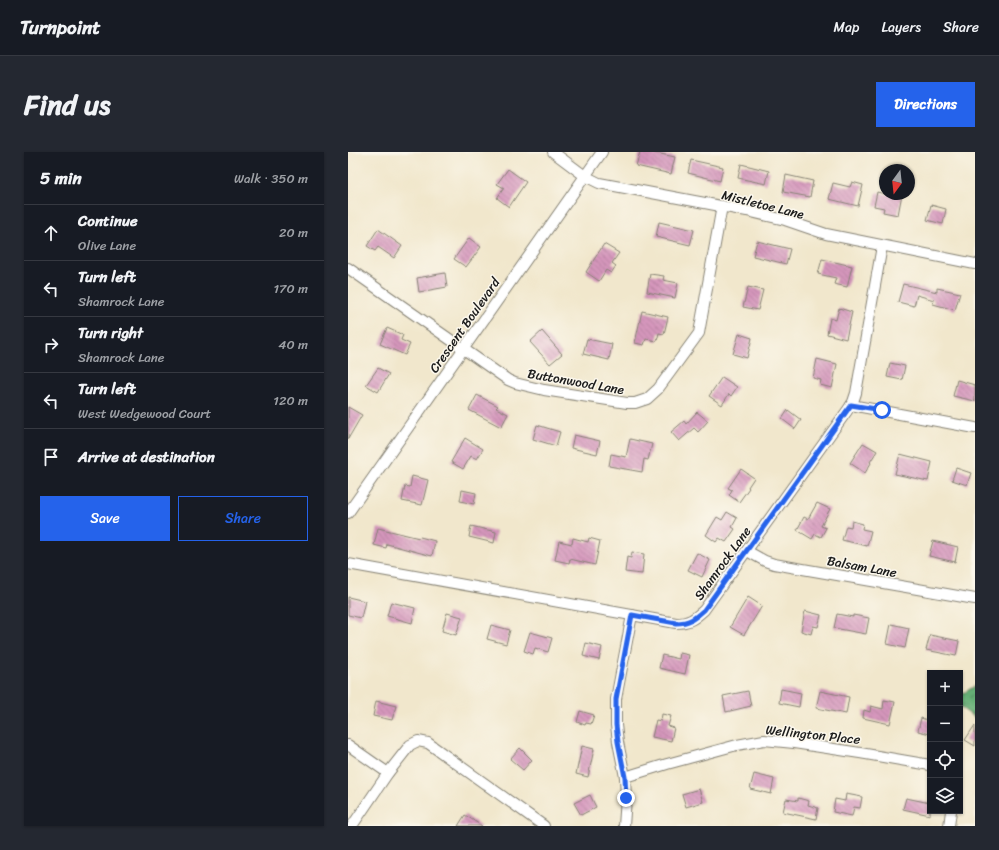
<!DOCTYPE html>
<meta charset="utf-8">
<style>
:root{--surface:#171b24;--page:#242831;--text:#f1f3f6;--muted:#9ea1a6;--line:#363941;--accent:#2563eb}
body{margin:0;font-family:Sriracha,sans-serif;background:var(--page);color:var(--text)}
.controls{position:absolute;right:12px;bottom:12px;display:grid;overflow:hidden;border-radius:0px;box-shadow:0 1px 3px #0004}
.controls button{width:36px;height:36px;display:grid;place-items:center;padding:0;border:0;border-bottom:1px solid var(--line);background:var(--surface);color:var(--text);font:20px sans-serif}
.compass{position:absolute;left:531px;top:12px;width:36px;height:36px;border-radius:50%;background:var(--surface);box-shadow:0 1px 3px #0004;rotate:195deg}
.stop{position:absolute;width:12px;height:12px;margin:-9px;border:3px solid #2563eb;border-radius:50%;background:#fff}
.stop.end{background:#2563eb;border-color:#fff;box-shadow:0 1px 4px #0008}
.list{margin:0;padding:0;list-style:none}
h2{display:flex;justify-content:space-between;align-items:center;height:52px;margin:0;padding:0 16px;font-size:17px}
h2 small{font-size:13px;font-weight:400;color:var(--muted)}
.list li{display:grid;grid-template-columns:26px 1fr auto;gap:12px;align-items:center;box-sizing:border-box;height:56px;padding:0 16px;border-top:1px solid var(--line)}
.list b{display:block;font-size:15px;white-space:nowrap}
.list p{margin:0;font-size:13px;white-space:nowrap;color:var(--muted)}
.list em{font-size:13px;font-style:normal;color:var(--muted)}
.actions{display:flex;gap:8px;padding:12px 16px}
.actions a{flex:1;padding:9px 0;border:1px solid var(--accent);border-radius:0px;text-align:center;font-size:14px;color:var(--accent)}
.actions .main{background:var(--accent);color:#fff}
.icon{flex:none;width:22px;height:22px;fill:none;stroke:currentColor;stroke-width:2;stroke-linecap:round;stroke-linejoin:round}
.map{position:relative;flex:none;width:627px;height:674px;overflow:hidden;border-radius:0px}
header{display:flex;align-items:center;gap:24px;box-sizing:border-box;height:56px;padding:0 20px;background:var(--surface);border-bottom:1px solid var(--line)}
header strong{font-size:19px}
nav{display:flex;gap:22px;margin-inline-start:auto;font-size:14px}
.intro{display:flex;align-items:center;justify-content:space-between;box-sizing:border-box;height:96px;padding:0 24px}
h1{margin:0;font-size:28px}
.button{padding:10px 18px;border-radius:0px;background:var(--accent);color:#fff;font-size:14px;font-weight:700}
main{display:flex;gap:24px;padding:0 24px}
aside{flex:1;background:var(--surface);border-radius:0px;box-shadow:0 1px 3px #0004}
.map>svg:first-child{display:block}
.forest{fill:url(#forest-crowns);stroke:#406548}
.building{fill:url(#building-back-hatch)}
.lines{fill:none;stroke-linecap:round;stroke-linejoin:round}
.minor-casing{stroke:#868274;stroke-width:12}
.minor{stroke:#fff;stroke-width:10}
.route{stroke:#2563eb;stroke-width:5}
.labels{text-anchor:middle;stroke-width:3;stroke-linejoin:round;paint-order:stroke}
.street-label{font-size:13px;fill:#1c1c1c;stroke:#fbf7ec}
</style>
<header>
<strong>Turnpoint</strong>
<nav><a>Map</a><a>Layers</a><a>Share</a></nav>
</header>
<div class="intro"><h1>Find us</h1><a class="button">Directions</a></div>
<main>
<aside>
<h2>5 min<small>Walk · 350 m</small></h2>
<ul class="list">
<li><svg class="icon" aria-label="ahead" viewBox="0 0 24 24"><path d="M12 20V5M6 11l6-6 6 6"/></svg><div><b>Continue</b><p>Olive Lane</p></div><em>20 m</em></li>
<li><svg class="icon" aria-label="left" viewBox="0 0 24 24"><path d="M17 20v-9H6M10 6l-5 5 5 5"/></svg><div><b>Turn left</b><p>Shamrock Lane</p></div><em>170 m</em></li>
<li><svg class="icon" aria-label="right" viewBox="0 0 24 24"><path d="M7 20v-9h11M14 6l5 5-5 5"/></svg><div><b>Turn right</b><p>Shamrock Lane</p></div><em>40 m</em></li>
<li><svg class="icon" aria-label="left" viewBox="0 0 24 24"><path d="M17 20v-9H6M10 6l-5 5 5 5"/></svg><div><b>Turn left</b><p>West Wedgewood Court</p></div><em>120 m</em></li>
<li><svg class="icon" aria-label="arrive" viewBox="0 0 24 24"><path d="M6 21V4h12l-3 4 3 4H6"/></svg><div><b>Arrive at destination</b></div></li>
</ul>
<div class="actions"><a class="main">Save</a><a>Share</a></div>
</aside>
<div class="map">
<svg width="627" height="674" viewBox="0 0 627 674">
<defs>
<pattern id="forest-crowns" width="20" height="18" patternUnits="userSpaceOnUse"><rect width="20" height="18" fill="#65ae75"/><path d="M2 6a3 3 0 1 1 6 0M12 15a3 3 0 1 1 6 0" fill="none" stroke="#528d5f"/></pattern>
<pattern id="building-back-hatch" width="6" height="6" patternUnits="userSpaceOnUse"><rect width="6" height="6" fill="#d596bc"/><path d="M-1 5l2 2M0 0l6 6M5-1l2 2" fill="none" stroke="#ac7a98"/></pattern>
</defs>
<rect width="100%" height="100%" fill="#fbf7ec"/>
<filter id="ink" filterUnits="userSpaceOnUse"><feTurbulence type="fractalNoise" baseFrequency=".025" numOctaves="2"/><feDisplacementMap in="SourceGraphic" scale="8" xChannelSelector="R" yChannelSelector="G"/><feConvolveMatrix kernelMatrix="1 2 1 2 8 2 1 2 1" color-interpolation-filters="sRGB"/></filter>
<filter id="wash" filterUnits="userSpaceOnUse"><feTurbulence type="fractalNoise" baseFrequency=".012" numOctaves="4" result="noise"/><feDisplacementMap in="SourceGraphic" scale="16" xChannelSelector="R" yChannelSelector="G"/><feGaussianBlur stdDeviation="0.9" result="paint"/><feColorMatrix in="noise" values="0 0 0 0 0 0 0 0 0 0 0 0 0 0 0 0 0 1.4 0 .05"/><feComposite in="paint" operator="in"/></filter>
<g filter="url(#wash)">
<rect width="100%" height="100%" fill="#f1e7cc"/>
<path class="forest" d="M 627,534 L 627,566 L 612,555 L 612,543 Z"/>
<g id="blocks">
<g class="building">
<path d="M 292,0 L 303,0 L 327,5 L 323,22 L 288,14 Z"/>
<path d="M 343,8 L 375,15 L 372,29 L 340,21 Z"/>
<path d="M 393,12 L 421,19 L 418,32 L 390,26 Z"/>
<path d="M 160,17 L 178,30 L 161,55 L 149,46 L 156,36 L 149,32 Z"/>
<path d="M 438,23 L 465,29 L 462,45 L 435,40 Z"/>
<path d="M 504,30 L 515,33 L 510,54 L 481,47 L 485,31 L 502,35 Z"/>
<path d="M 529,40 L 537,42 L 554,42 L 550,63 L 535,60 L 536,56 L 526,54 Z"/>
<path d="M 583,53 L 598,57 L 595,72 L 579,68 Z"/>
<path d="M 311,70 L 346,78 L 342,93 L 308,85 Z"/>
<path d="M 30,77 L 54,94 L 46,106 L 30,95 L 27,99 L 19,94 Z"/>
<path d="M 121,86 L 133,95 L 118,115 L 106,107 Z"/>
<path d="M 409,89 L 442,97 L 438,112 L 405,104 Z"/>
<path d="M 256,92 L 271,101 L 264,111 L 268,114 L 263,121 L 258,118 L 251,129 L 238,120 Z"/>
<path d="M 474,107 L 504,114 L 499,135 L 486,132 L 488,126 L 470,122 Z"/>
<path d="M 97,121 L 99,135 L 71,140 L 69,126 Z"/>
<path d="M 302,122 L 316,124 L 315,128 L 330,131 L 327,146 L 299,140 Z"/>
<path d="M 555,132 L 589,140 L 589,136 L 612,141 L 607,158 L 585,152 L 586,148 L 569,143 L 566,154 L 550,150 Z"/>
<path d="M 400,135 L 415,138 L 410,158 L 395,155 Z"/>
<path d="M 491,156 L 504,160 L 498,187 L 479,182 L 482,166 L 488,168 Z"/>
<path d="M 294,159 L 320,165 L 316,182 L 311,181 L 309,189 L 298,187 L 296,193 L 287,191 Z"/>
<path d="M 39,176 L 55,183 L 53,188 L 62,192 L 57,203 L 32,192 Z"/>
<path d="M 194,179 L 214,202 L 202,212 L 182,190 Z"/>
<path d="M 391,182 L 404,186 L 399,206 L 385,202 Z"/>
<path d="M 239,187 L 264,192 L 261,208 L 235,202 Z"/>
<path d="M 469,207 L 489,212 L 484,236 L 472,233 L 473,228 L 465,226 Z"/>
<path d="M 542,211 L 557,214 L 554,228 L 539,225 Z"/>
<path d="M 30,216 L 41,222 L 30,240 L 18,233 Z"/>
<path d="M 374,225 L 389,235 L 383,244 L 381,242 L 374,253 L 361,244 Z"/>
<path d="M 609,228 L 627,233 L 627,249 L 605,244 Z"/>
<path d="M 129,243 L 150,254 L 148,256 L 160,262 L 153,275 L 121,258 Z"/>
<path d="M 0,255 L 14,263 L 0,287 Z"/>
<path d="M 440,258 L 453,268 L 447,277 L 434,267 Z"/>
<path d="M 349,260 L 360,269 L 350,280 L 346,276 L 331,289 L 323,280 L 336,269 L 338,272 Z"/>
<path d="M 189,273 L 212,280 L 208,294 L 185,287 Z"/>
<path d="M 226,283 L 252,289 L 249,302 L 223,296 Z"/>
<path d="M 117,286 L 135,297 L 129,307 L 123,304 L 115,317 L 103,310 Z"/>
<path d="M 282,287 L 304,292 L 300,308 L 296,307 L 294,320 L 261,314 L 263,302 L 278,305 Z"/>
<path d="M 515,291 L 529,299 L 522,310 L 523,311 L 517,321 L 502,311 Z"/>
<path d="M 552,302 L 584,310 L 580,329 L 547,322 Z"/>
<path d="M 608,316 L 623,321 L 619,333 L 604,328 Z"/>
<path d="M 393,317 L 406,326 L 400,335 L 401,336 L 391,350 L 381,343 L 384,338 L 380,336 Z"/>
<path d="M 64,324 L 80,328 L 74,353 L 54,349 L 57,334 L 62,335 Z"/>
<path d="M 114,338 L 128,341 L 126,352 L 112,349 Z"/>
<path d="M 469,351 L 482,357 L 473,374 L 478,376 L 473,385 L 467,382 L 464,387 L 449,378 L 456,365 L 460,367 Z"/>
<path d="M 379,360 L 389,366 L 384,375 L 387,377 L 378,390 L 371,386 L 368,390 L 358,383 L 369,365 L 374,368 Z"/>
<path d="M 504,369 L 515,372 L 514,377 L 523,379 L 519,394 L 494,388 L 498,374 L 503,375 Z"/>
<path d="M 123,374 L 148,380 L 146,391 L 121,385 Z"/>
<path d="M 30,376 L 71,386 L 72,385 L 87,389 L 84,404 L 39,392 L 38,396 L 26,393 Z"/>
<path d="M 225,386 L 240,390 L 241,386 L 252,389 L 247,413 L 222,407 L 221,411 L 207,408 L 211,389 L 224,392 Z"/>
<path d="M 585,389 L 610,395 L 607,410 L 581,404 Z"/>
<path d="M 284,400 L 296,402 L 294,422 L 277,420 L 279,405 L 283,406 Z"/>
<path d="M 349,401 L 362,408 L 354,425 L 340,418 Z"/>
<path d="M 0,445 L 17,449 L 13,466 L 0,463 Z"/>
<path d="M 400,445 L 414,454 L 396,483 L 382,475 Z"/>
<path d="M 43,450 L 67,456 L 64,471 L 39,464 Z"/>
<path d="M 457,459 L 473,463 L 470,475 L 465,474 L 463,482 L 453,479 Z"/>
<path d="M 99,461 L 114,465 L 108,483 L 94,479 Z"/>
<path d="M 489,462 L 505,465 L 505,463 L 521,466 L 518,482 L 486,476 Z"/>
<path d="M 543,472 L 561,476 L 557,496 L 539,492 Z"/>
<path d="M 143,473 L 162,478 L 158,492 L 139,487 Z"/>
<path d="M 182,480 L 204,486 L 200,500 L 187,496 L 185,502 L 176,499 Z"/>
<path d="M 582,483 L 611,489 L 608,504 L 578,498 Z"/>
<path d="M 238,491 L 254,495 L 251,508 L 235,504 Z"/>
<path d="M 332,501 L 341,503 L 337,522 L 311,516 L 314,503 L 331,507 Z"/>
<path d="M 433,537 L 453,541 L 451,555 L 431,551 Z"/>
<path d="M 400,539 L 403,554 L 378,560 L 375,544 Z"/>
<path d="M 472,539 L 501,545 L 498,562 L 468,556 Z"/>
<path d="M 536,548 L 547,550 L 542,572 L 515,566 L 516,558 L 522,560 L 523,554 L 535,557 Z"/>
<path d="M 28,549 L 48,554 L 44,568 L 25,564 Z"/>
<path d="M 232,559 L 246,563 L 243,572 L 238,571 L 237,573 L 229,570 Z"/>
<path d="M 314,562 L 323,564 L 320,574 L 326,576 L 323,589 L 304,585 L 308,568 L 313,569 Z"/>
<path d="M 573,566 L 582,569 L 582,582 L 570,579 Z"/>
<path d="M 627,573 L 627,594 L 617,588 Z"/>
<path d="M 234,594 L 246,597 L 240,625 L 228,622 Z"/>
<path d="M 172,596 L 184,608 L 175,618 L 162,607 Z"/>
<path d="M 406,622 L 426,627 L 423,642 L 402,637 Z"/>
<path d="M 351,637 L 355,650 L 338,655 L 334,642 Z"/>
<path d="M 498,642 L 514,645 L 512,656 L 506,655 L 504,664 L 485,660 L 487,647 L 497,649 Z"/>
<path d="M 242,643 L 248,655 L 233,663 L 226,651 Z"/>
<path d="M 450,646 L 461,649 L 460,653 L 470,656 L 468,667 L 435,660 L 438,647 L 450,649 Z"/>
<path d="M 558,646 L 582,651 L 582,663 L 555,657 Z"/>
<path d="M 117,663 L 134,674 L 110,674 Z"/>
</g>
</g>
</g>
<g filter="url(#ink)">
<use href="#blocks" fill-opacity="0" stroke="#868274" stroke-width="1"/>
<g class="lines">
<g class="minor-casing">
<g id="minor">
<path d="M 205,0 L 237,24 L 251,31 L 399,59 L 437,68 L 478,82 L 627,112"/>
<path d="M 0,116 L 160,228 L 167,231 L 196,238 L 279,251 L 287,251 L 299,247 L 310,237 L 351,181 L 374,54"/>
<path d="M 503,253 L 627,276"/>
<path d="M 0,361 L 254,0"/>
<path d="M 399,399 L 417,409 L 426,412 L 627,447"/>
<path d="M 0,412 L 328,471 C 342,471 347,466 356,458 L 499,259 L 505,250 L 508,241 L 534,94"/>
<path d="M 0,593 L 40,621"/>
<path d="M 277,625 L 319,612 L 389,593 L 416,588 L 446,591 L 512,601 L 582,613"/>
<path d="M 4,674 L 40,621 L 62,593 L 70,589 L 80,591 L 196,674"/>
<path d="M 276,674 L 278,646 L 277,625 L 270,590 L 268,573 L 268,547 L 284,463"/>
<path d="M 601,674 L 603,659"/>
</g>
</g>
<use href="#minor" class="minor"/>
</g>
</g>
<g class="lines" filter="url(#ink)">
<path class="route" d="M 278,646 L 277,625 L 270,590 L 268,573 L 268,547 L 284,463 L 328,471 C 342,471 347,466 356,458 L 503,253 L 534,258"/>
</g>
<g class="labels">
<g class="street-label">
<text transform="translate(415 52) rotate(14)" y="5">Mistletoe Lane</text>
<text transform="translate(116 173) rotate(-55)" y="5">Crescent Boulevard</text>
<text transform="translate(228 229) rotate(10)" y="5">Buttonwood Lane</text>
<text transform="translate(374 411) rotate(-54)" y="5">Shamrock Lane</text>
<text transform="translate(514 414) rotate(10)" y="5">Balsam Lane</text>
<text transform="translate(465 582) rotate(6)" y="5">Wellington Place</text>
</g>
</g>
</svg>
<div class="controls">
<button>+</button>
<button>−</button>
<button><svg class="icon" aria-label="locate" viewBox="0 0 24 24"><circle cx="12" cy="12" r="6"/><path d="M12 2v4M12 18v4M2 12h4M18 12h4"/></svg></button>
<button><svg class="icon" aria-label="layers" viewBox="0 0 24 24"><path d="M12 4l9 5-9 5-9-5zM3 14l9 5 9-5"/></svg></button>
</div>
<svg class="compass" viewBox="-18 -18 36 36"><path d="M0-13l5 13h-10z" fill="#e53935"/><path d="M0 13l5-13h-10z" fill="#9ea1a6"/></svg>
<div class="stop" style="left:534px;top:258px"></div>
<div class="stop end" style="left:278px;top:646px"></div>
</div>
</main>
